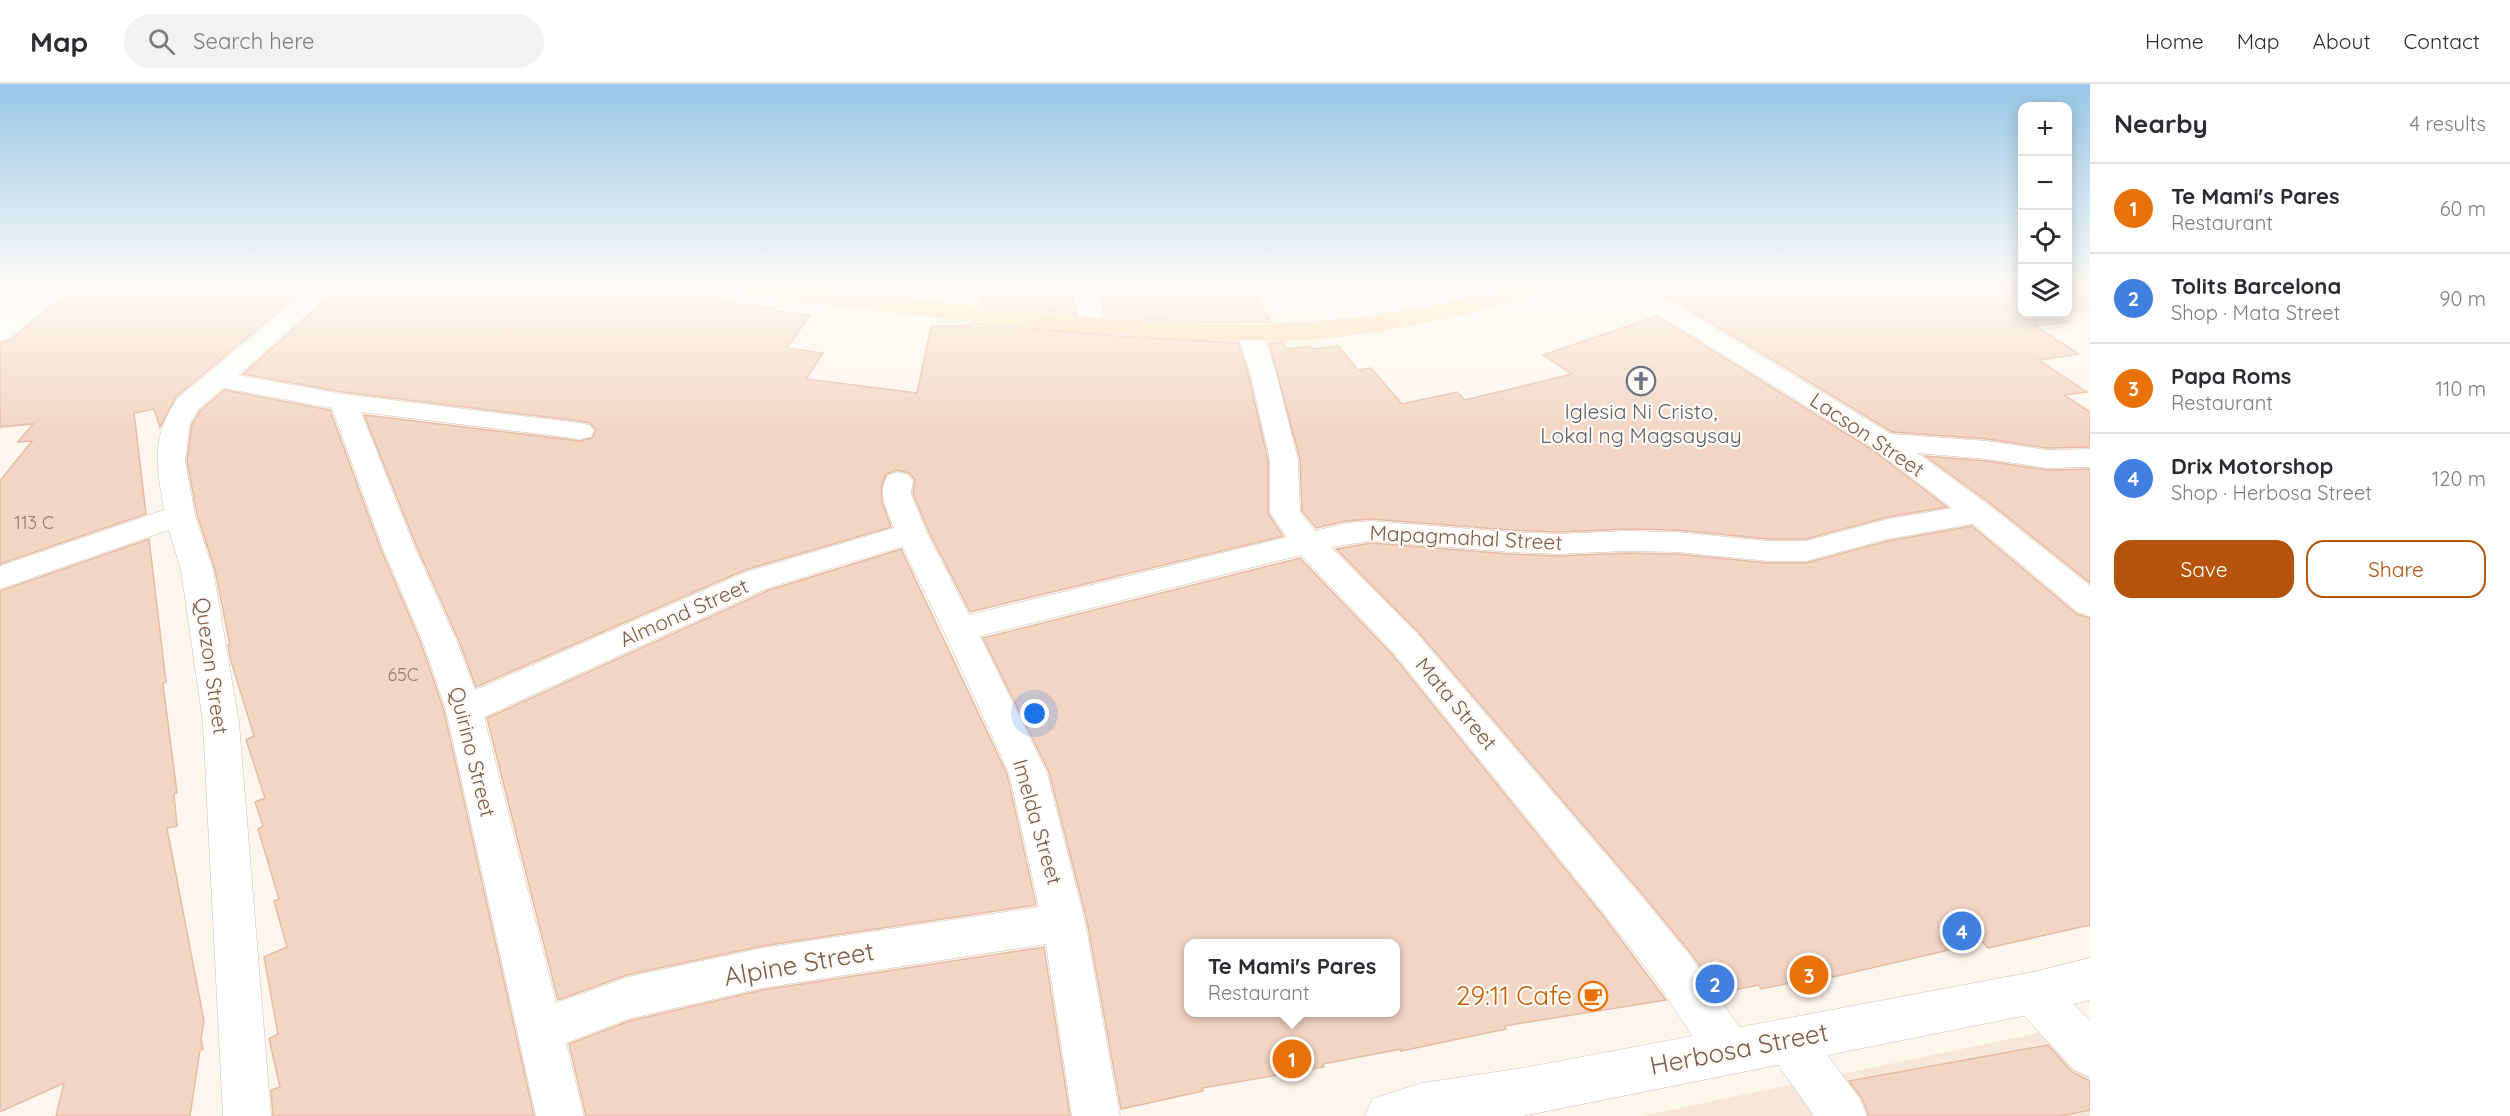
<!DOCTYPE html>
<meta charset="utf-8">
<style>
:root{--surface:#fff;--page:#f2f2f3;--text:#2b2b33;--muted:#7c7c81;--line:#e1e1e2;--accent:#b45309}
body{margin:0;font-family:Quicksand,sans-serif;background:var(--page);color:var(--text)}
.controls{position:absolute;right:18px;top:18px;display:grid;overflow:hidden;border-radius:12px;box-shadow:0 3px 15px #0003}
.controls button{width:54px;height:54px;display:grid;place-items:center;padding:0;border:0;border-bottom:2px solid var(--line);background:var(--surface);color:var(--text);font:30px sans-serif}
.you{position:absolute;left:1035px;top:630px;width:21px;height:21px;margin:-15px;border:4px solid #fff;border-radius:50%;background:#1a73e8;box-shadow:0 0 0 9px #1a73e833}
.badge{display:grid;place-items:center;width:39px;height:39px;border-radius:50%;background:var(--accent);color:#fff;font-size:20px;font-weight:700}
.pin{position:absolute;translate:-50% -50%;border:3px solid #fff;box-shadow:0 2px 6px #0006}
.popup{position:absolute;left:1184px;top:855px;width:216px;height:78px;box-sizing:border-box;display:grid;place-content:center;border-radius:12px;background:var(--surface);filter:drop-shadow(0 2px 4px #0005);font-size:20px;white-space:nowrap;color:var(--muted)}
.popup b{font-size:22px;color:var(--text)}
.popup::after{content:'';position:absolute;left:50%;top:100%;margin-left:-12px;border:12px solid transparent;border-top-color:var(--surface)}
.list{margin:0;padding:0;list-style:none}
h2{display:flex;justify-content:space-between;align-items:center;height:78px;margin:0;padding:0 24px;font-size:26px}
h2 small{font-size:20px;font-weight:400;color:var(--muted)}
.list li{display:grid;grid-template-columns:39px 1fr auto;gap:18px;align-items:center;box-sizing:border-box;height:90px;padding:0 24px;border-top:2px solid var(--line)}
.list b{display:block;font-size:22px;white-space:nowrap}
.list p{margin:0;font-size:20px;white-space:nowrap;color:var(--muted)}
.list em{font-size:20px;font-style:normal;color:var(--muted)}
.actions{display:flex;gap:12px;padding:18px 24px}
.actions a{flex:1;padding:14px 0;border:2px solid var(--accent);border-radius:18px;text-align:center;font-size:21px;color:var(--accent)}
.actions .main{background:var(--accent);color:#fff}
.icon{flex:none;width:33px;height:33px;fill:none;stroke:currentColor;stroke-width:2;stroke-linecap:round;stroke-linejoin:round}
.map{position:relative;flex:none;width:2090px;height:1032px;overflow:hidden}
header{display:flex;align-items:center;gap:36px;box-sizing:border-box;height:84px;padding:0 30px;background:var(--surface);border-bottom:2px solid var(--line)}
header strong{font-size:28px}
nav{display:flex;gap:33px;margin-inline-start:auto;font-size:21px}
.search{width:420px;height:54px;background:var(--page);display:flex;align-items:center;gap:15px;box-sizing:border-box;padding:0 21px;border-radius:33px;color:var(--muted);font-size:22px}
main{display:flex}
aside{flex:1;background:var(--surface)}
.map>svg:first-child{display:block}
.residential{fill:#f5e8da}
.building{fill:#f3d5c3;stroke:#e6bba3;stroke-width:1.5;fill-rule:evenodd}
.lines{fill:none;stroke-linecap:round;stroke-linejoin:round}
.street-casing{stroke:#d1beb0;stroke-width:1}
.secondary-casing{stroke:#d6c0b0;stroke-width:1}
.primary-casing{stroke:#dad1cd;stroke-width:1}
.street{fill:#fff;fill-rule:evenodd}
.secondary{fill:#fff;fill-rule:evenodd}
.primary{fill:#fbd9a5;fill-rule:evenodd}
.labels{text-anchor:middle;stroke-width:4.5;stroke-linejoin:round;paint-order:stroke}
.number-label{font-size:18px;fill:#987a6a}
.worship-label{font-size:21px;fill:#5b616d;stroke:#fffaf3}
.street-label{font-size:21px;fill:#7a5c4d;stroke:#fffaf3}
.near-street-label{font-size:26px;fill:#7a5c4d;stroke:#fffaf3}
.near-food-label{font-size:26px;fill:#c56008;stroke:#fffaf3;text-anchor:end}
</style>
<header>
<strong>Map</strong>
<div class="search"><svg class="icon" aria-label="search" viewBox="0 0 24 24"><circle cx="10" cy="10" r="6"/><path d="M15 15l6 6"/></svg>Search here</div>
<nav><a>Home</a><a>Map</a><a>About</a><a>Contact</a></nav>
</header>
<main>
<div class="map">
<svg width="2090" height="1032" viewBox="0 0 2090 1032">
<rect width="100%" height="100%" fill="#fdf6ec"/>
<g class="residential">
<path d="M 937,203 L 1407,203 L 1317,220 L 1159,225 Z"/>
<path d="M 2090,938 L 2090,1032 L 1642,1032 Z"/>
</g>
<g class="building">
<path d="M 75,203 L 307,203 L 176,313 L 160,343 L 154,325 L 134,329 L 146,430 L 0,480 L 0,397 L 32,357 L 18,358 L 33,340 L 0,343 L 0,259 L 10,256 Z"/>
<path d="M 340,203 L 590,203 L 681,215 L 685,210 L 729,215 L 727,219 L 776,224 L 774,227 L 810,231 L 787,264 L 823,269 L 806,295 L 917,309 L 931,242 L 970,242 L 971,239 L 1116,252 L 1238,259 L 1248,289 L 1268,376 L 1268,429 L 1283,452 L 970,528 L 929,448 L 913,410 L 915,396 L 909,389 L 897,386 L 886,390 L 881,404 L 882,418 L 891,443 L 745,486 L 476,603 L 459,557 L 416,461 L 364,331 L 580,357 L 592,354 L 596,346 L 590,339 L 580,337 L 343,308 L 243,290 Z"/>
<path d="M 986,203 L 1070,203 L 1076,230 L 979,220 Z"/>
<path d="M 1098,203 L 1251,203 L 1271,238 L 1192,238 L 1105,232 Z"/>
<path d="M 1652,203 L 2022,203 L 2022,230 L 2058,230 L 2054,230 L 2067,238 L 2035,242 L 2079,270 L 2039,276 L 2087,308 L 2064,311 L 2090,328 L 2090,363 L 2047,364 L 1987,355 L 1892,348 Z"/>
<path d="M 2067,203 L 2073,203 L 2080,212 L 2090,214 L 2090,226 L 2067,228 Z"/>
<path d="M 1657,232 L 1873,366 L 1947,423 L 1888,433 L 1806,455 L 1768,455 L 1677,446 L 1626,445 L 1558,448 L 1510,446 L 1371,435 L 1346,437 L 1316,444 L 1302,427 L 1300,375 L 1269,259 L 1283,258 L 1287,265 L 1310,262 L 1312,265 L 1338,262 L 1358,286 L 1371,284 L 1402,320 L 1457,308 L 1465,316 L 1572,290 L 1543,271 Z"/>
<path d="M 224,306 L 330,326 L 380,463 L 421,559 L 444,627 L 534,1032 L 273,1032 L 271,1006 L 280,1003 L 269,955 L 278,950 L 264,873 L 287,863 L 274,817 L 279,815 L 258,745 L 263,742 L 255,718 L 265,714 L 246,656 L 254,652 L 231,577 L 228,561 L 230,561 L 215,486 L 197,430 L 187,377 L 192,340 L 200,327 Z"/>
<path d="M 1925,372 L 1987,377 L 2047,386 L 2090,385 L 2090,499 L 1991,420 Z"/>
<path d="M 1972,442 L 2077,530 L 2090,534 L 2090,841 L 1988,864 L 1983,858 L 1833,893 L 1831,891 L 1761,905 L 1759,901 L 1719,909 L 1693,872 L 1638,805 L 1419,549 L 1336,465 L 1371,459 L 1510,470 L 1558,472 L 1626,469 L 1677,470 L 1768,479 L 1806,479 L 1888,457 Z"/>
<path d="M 149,455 L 166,598 L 163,600 L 177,709 L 174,710 L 177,742 L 167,744 L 204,937 L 201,955 L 203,965 L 200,966 L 190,1032 L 56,1032 L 64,999 L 0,1028 L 0,507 Z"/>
<path d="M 901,465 L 1007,690 L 1036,821 L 762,862 L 627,891 L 558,916 L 487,634 L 769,506 Z"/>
<path d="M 1300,474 L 1391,569 L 1604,833 L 1666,916 L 1504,942 L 1506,945 L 1401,967 L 1401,965 L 1323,980 L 1324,983 L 1202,1004 L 1203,1007 L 1121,1025 L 1087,837 L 1049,688 L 983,554 ZM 1188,860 L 1395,860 L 1395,928 L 1188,928 Z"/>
<path d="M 1044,863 L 1070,1032 L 586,1032 L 569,960 L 629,937 L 762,906 Z"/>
<path d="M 2048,961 L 2072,988 L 2090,997 L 2090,1026 L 2060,1032 L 1869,1032 L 1862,1014 L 1849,997 Z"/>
</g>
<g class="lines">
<g class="street-casing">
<g id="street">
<path d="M 45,203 L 73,203 L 9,254 L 0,257 L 0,237 Z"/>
<path d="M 311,203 L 338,203 L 238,291 L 343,310 L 580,339 L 590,341 L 594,347 L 590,353 L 580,355 L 361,328 L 414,462 L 457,558 L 475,606 L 746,488 L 894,444 C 887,426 876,408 888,391 L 898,388 L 908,391 L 913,397 L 911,410 L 927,449 L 969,531 L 1287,453 L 1270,429 L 1270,376 L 1250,288 L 1237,249 L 1241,244 L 1250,241 L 1259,244 L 1263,249 L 1276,288 L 1298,376 L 1300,428 L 1315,447 L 1347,439 L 1371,437 L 1510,448 L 1558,450 L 1626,447 L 1677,448 L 1768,457 L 1806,457 L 1888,435 L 1952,424 L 1874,364 L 1622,208 L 1618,203 L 1647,203 L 1891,350 L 1987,357 L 2047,366 L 2090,365 L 2090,383 L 2047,384 L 1987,375 L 1917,369 L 1990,422 L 2090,502 L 2090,532 L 2078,528 L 1973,440 L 1888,455 L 1806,477 L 1768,477 L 1677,468 L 1626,467 L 1558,470 L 1510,468 L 1371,457 L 1331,463 L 1417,550 L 1636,806 L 1691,873 L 1744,950 L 1751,966 L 1744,982 L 1728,989 L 1712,982 L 1659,901 L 1606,832 L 1393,568 L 1301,471 L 980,552 L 1047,689 L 1085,838 L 1120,1032 L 1072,1032 L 1046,860 L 762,904 L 628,935 L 566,959 L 584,1032 L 536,1032 L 446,626 L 423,558 L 382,462 L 332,324 L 223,304 L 198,326 L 190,339 L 185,377 L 195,431 L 213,486 L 239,639 L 271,1032 L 223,1032 L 203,639 L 181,486 L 169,446 L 0,505 L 0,482 L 164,426 C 157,381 150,355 177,315 ZM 902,462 L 943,545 L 1009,689 L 1039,823 L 762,864 L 628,893 L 556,919 L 484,633 L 768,504 Z"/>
<path d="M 1072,203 L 1096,203 L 1104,240 L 1101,245 L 1092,247 L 1083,245 L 1080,240 Z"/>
<path d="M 2075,203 L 2090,203 L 2090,212 L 2082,210 Z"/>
<path d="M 2033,888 L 2049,894 L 2090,937 L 2090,993 L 2074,986 L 2017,924 L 2011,909 L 2017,894 Z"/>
<path d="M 1788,934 L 1804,940 L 1860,1015 L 1867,1032 L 1814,1032 L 1772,972 L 1765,956 L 1772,940 Z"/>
</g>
</g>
<g class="secondary-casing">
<path id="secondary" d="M 2090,874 L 2090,916 L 2033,930 L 1523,1032 L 1365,1032 L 1372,1015 L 1422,999 L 1523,984 L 2033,888 Z"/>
</g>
<g class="primary-casing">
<path id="primary" d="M 727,203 L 802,203 L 1060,231 L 1192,240 L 1257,241 L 1351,235 L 1433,222 L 1512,203 L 1553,203 L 1549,208 C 1475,228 1399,247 1323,254 C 1244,260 1165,254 1087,248 C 971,238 855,224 739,210 L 731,208 Z"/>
</g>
<use href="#street" class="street"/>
<use href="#secondary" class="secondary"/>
<use href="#primary" class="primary"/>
</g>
<linearGradient id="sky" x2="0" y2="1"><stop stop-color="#97c7e8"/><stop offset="0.58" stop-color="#fefbf6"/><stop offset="1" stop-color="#fefbf6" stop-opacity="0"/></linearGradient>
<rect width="2090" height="348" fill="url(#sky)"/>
<defs>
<g id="church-ring" transform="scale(1.5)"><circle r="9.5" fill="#fffaf3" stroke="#6b7280" stroke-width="1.5"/><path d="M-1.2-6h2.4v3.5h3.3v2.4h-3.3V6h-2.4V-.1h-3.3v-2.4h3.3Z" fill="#6b7280"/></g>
<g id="cafe-ring" transform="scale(1.5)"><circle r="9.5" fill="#fffaf3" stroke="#e8710a" stroke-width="1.5"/><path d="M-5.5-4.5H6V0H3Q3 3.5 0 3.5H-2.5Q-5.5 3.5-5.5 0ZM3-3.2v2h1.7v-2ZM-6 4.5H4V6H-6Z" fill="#e8710a"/></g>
</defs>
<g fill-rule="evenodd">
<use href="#church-ring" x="1641" y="297"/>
<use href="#cafe-ring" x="1593" y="912"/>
</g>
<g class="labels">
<g class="number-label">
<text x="34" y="445">113 C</text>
<text x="403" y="597">65C</text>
</g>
<g class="worship-label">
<text x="1641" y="335">Iglesia Ni Cristo,<tspan x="1641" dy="24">Lokal ng Magsaysay</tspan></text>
</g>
<g class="street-label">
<text transform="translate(1867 351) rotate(34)" y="7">Lacson Street</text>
<text transform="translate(1466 454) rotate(3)" y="7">Mapagmahal Street</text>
<text transform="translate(684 529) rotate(-24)" y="7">Almond Street</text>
<text transform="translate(211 582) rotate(82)" y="7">Quezon Street</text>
<text transform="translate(1456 620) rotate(50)" y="7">Mata Street</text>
<text transform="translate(472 668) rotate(76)" y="7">Quirino Street</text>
<text transform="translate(1037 738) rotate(74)" y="7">Imelda Street</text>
</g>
<g class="near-street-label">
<text transform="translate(799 880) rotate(-10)" y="9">Alpine Street</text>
<text transform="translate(1739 965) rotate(-11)" y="9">Herbosa Street</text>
</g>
<g class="near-food-label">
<text x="1572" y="921">29:11 Cafe</text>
</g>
</g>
</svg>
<div class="controls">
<button>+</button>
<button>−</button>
<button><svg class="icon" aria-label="locate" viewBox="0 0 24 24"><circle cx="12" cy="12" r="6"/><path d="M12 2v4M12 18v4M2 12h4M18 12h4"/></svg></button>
<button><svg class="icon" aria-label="layers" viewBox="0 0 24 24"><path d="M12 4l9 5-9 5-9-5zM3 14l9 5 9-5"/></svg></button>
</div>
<div class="you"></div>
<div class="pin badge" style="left:1292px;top:975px;background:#e8710a">1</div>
<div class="popup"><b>Te Mami's Pares</b>Restaurant</div>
<div class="pin badge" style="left:1715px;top:900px;background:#3f7fe0">2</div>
<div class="pin badge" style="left:1809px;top:891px;background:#e8710a">3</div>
<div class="pin badge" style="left:1962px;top:847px;background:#3f7fe0">4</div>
</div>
<aside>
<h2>Nearby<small>4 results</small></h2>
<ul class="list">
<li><span class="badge" style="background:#e8710a">1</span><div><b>Te Mami's Pares</b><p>Restaurant</p></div><em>60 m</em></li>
<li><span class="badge" style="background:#3f7fe0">2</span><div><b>Tolits Barcelona</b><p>Shop · Mata Street</p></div><em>90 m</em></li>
<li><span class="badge" style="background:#e8710a">3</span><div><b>Papa Roms</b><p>Restaurant</p></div><em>110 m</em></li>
<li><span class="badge" style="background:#3f7fe0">4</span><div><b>Drix Motorshop</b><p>Shop · Herbosa Street</p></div><em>120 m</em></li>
</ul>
<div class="actions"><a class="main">Save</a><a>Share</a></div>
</aside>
</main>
